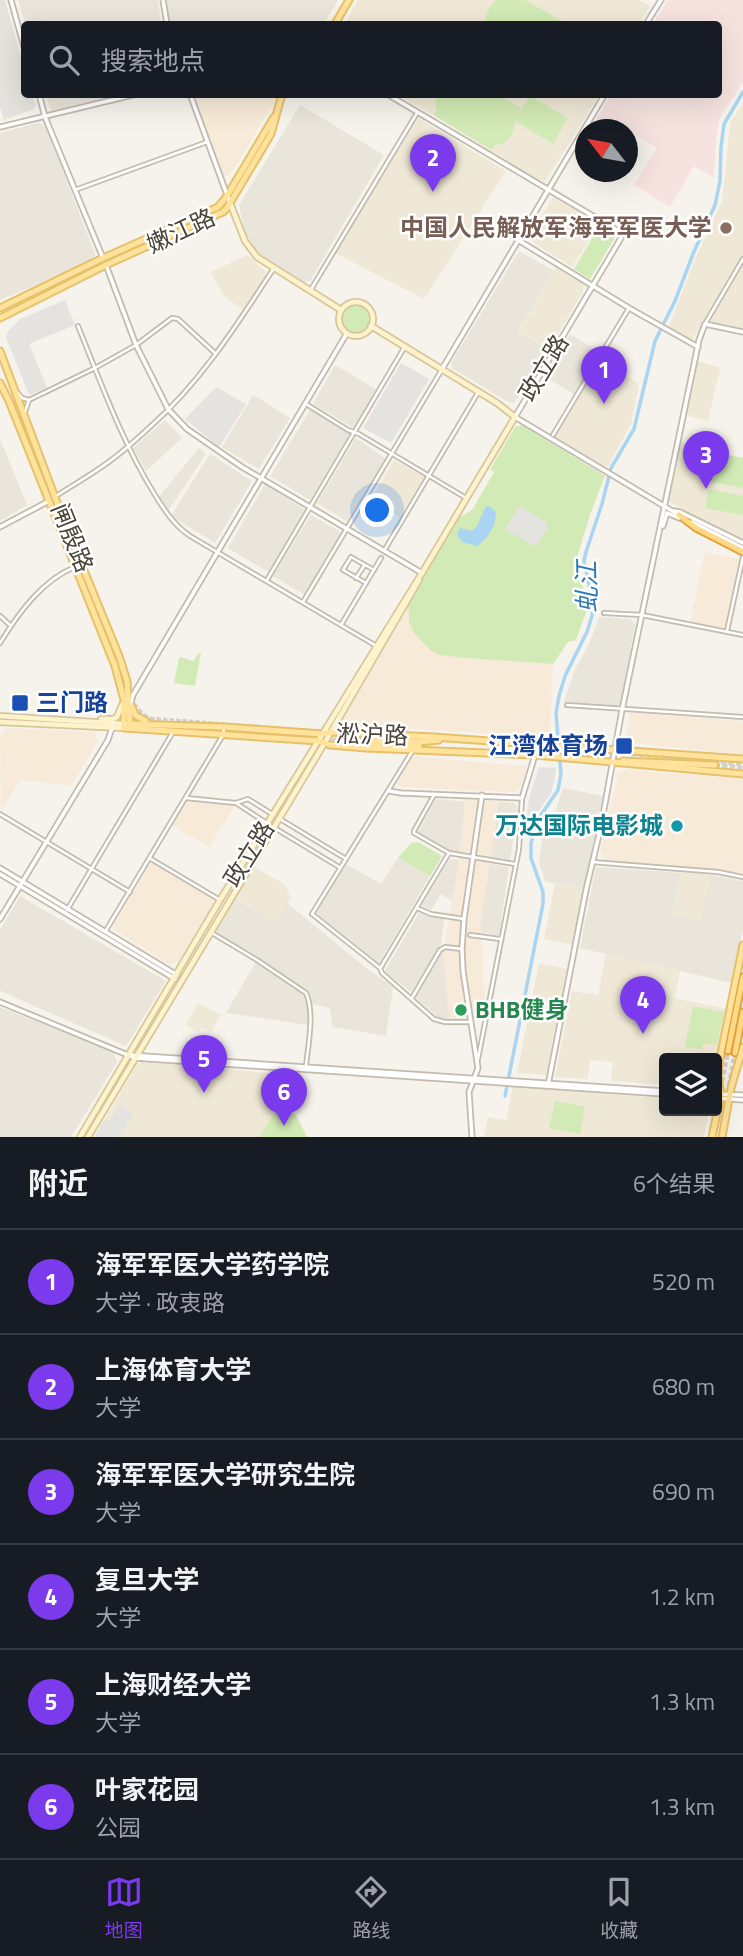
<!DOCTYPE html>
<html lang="zh">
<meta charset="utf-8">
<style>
:root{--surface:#171b24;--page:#242831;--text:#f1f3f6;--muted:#9ea1a6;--line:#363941;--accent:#7c3aed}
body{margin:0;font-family:"Titillium Web","Noto Sans SC",sans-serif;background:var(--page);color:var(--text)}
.controls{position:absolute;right:21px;bottom:21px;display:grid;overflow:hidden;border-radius:7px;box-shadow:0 7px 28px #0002}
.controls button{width:63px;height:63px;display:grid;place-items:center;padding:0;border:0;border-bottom:2px solid var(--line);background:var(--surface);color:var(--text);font:35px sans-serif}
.compass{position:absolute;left:575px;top:119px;width:63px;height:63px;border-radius:50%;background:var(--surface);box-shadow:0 7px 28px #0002;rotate:301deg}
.you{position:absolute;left:378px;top:511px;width:24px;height:24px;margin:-18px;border:5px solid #fff;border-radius:50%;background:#1a73e8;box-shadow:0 0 0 10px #1a73e833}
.badge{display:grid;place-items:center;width:46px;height:46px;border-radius:50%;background:var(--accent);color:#fff;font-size:23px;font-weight:700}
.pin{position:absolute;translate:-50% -58px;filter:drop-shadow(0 2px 4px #0008)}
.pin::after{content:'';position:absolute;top:37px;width:24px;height:21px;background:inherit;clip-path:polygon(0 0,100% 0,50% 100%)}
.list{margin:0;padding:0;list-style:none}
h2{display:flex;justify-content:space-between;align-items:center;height:91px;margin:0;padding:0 28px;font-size:30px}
h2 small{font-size:23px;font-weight:400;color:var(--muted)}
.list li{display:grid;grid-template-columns:46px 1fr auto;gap:21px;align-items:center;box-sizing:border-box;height:105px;padding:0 28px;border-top:2px solid var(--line)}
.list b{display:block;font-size:26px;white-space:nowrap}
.list p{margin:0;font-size:23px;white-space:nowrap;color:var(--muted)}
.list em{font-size:23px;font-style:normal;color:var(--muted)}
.icon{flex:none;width:38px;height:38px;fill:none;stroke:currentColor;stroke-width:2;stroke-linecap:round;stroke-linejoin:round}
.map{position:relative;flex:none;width:743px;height:1137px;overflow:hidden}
.search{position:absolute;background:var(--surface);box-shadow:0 7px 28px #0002;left:21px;right:21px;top:21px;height:77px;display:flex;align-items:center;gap:18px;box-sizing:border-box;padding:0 24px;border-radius:7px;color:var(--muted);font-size:26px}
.sheet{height:721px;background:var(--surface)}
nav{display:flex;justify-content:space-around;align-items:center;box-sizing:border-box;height:98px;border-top:2px solid var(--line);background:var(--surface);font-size:19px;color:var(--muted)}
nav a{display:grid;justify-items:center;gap:4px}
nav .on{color:var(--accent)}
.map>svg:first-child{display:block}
.residential{fill:#eae5da}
.commercial{fill:#f7ead8}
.industrial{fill:#e6e2dd}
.education{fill:#efe8d6}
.medical{fill:#f6e3e0}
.green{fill:#d2eab5}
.parking{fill:#e5e3e0}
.water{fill:#a9d4f2}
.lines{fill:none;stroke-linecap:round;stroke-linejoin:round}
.canal{stroke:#a9d4f2;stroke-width:3.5}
.secondary-tunnel{stroke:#d4d0c8;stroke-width:4.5;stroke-dasharray:4.5 2;stroke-linecap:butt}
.primary-tunnel{stroke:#d4d0c8;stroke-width:5;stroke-dasharray:5 2.5;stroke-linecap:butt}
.trunk-tunnel{stroke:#d4d0c8;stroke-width:5;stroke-dasharray:5 2.5;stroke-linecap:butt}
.minor-casing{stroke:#c2bbae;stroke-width:6}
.tertiary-casing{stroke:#c2bbae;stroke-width:7}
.secondary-casing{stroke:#d6c79b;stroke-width:8}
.primary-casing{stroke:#e6c16a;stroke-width:9}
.trunk-casing{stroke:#e0a43c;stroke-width:9}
.minor{stroke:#fff;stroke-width:2.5}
.tertiary{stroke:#fff;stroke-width:3.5}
.secondary{stroke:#fff3cd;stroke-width:4.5}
.primary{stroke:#ffe39c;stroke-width:5}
.trunk{stroke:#ffd985;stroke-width:5}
.education-dot{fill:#8d6e63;stroke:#fff;stroke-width:2.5}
.transit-dot{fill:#1a4fb4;stroke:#fff;stroke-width:2.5}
.culture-dot{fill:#0f9aa8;stroke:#fff;stroke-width:2.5}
.leisure-dot{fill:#2e9e5b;stroke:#fff;stroke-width:2.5}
.labels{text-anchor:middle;stroke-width:5;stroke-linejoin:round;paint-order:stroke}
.education-label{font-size:24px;font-weight:bold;fill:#785e54;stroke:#fff;text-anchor:end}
.street-label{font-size:24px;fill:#4b4439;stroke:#fff}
.transit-label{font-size:24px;font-weight:bold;fill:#164399;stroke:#fff;text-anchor:start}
.culture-label{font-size:24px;font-weight:bold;fill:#0d838f;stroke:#fff;text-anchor:end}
.leisure-label{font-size:24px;font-weight:bold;fill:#27864d;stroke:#fff;text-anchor:start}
.water-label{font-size:26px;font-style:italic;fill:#2e7ab2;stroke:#fff}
</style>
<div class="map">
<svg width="743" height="1137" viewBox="0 0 743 1137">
<rect width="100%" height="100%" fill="#f6f3ec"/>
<g class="residential">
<path d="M 18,0 L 158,0 L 161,24 L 25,24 Z"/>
<path d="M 166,0 L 338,0 L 324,24 L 170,24 Z"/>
<path d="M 46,95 L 121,95 L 58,113 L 50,109 Z"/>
<path d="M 300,105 L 384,155 L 310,281 L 302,282 L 259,255 L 245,232 L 239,205 Z"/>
<path d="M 37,123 L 43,125 L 47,129 L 95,254 L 93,259 L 89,263 L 0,300 L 0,133 Z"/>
<path d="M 519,251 L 554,271 L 518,331 L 549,350 L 514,403 L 508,402 L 452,368 L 451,363 Z"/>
<path d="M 570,334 L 600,352 L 575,395 L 544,376 Z"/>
<path d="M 335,365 L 376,389 L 354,428 L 313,404 Z"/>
<path d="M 253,395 L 290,418 L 259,469 L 222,447 Z"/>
<path d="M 310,410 L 350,434 L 310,500 L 270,476 Z"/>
<path d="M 165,420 L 182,438 L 146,471 L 133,448 Z"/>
<path d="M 356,438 L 386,459 L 348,522 L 317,503 Z"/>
<path d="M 0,439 L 27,505 L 0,521 Z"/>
<path d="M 199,448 L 206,454 L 168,511 L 158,498 Z"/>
<path d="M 210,454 L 252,481 L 215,543 L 171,516 Z"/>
<path d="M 265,484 L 305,510 L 268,572 L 228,548 Z"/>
<path d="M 311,515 L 342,533 L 305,595 L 273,576 Z"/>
<path d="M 599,617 L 630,619 L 635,624 L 621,703 L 616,708 L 564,702 L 575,669 L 589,645 Z"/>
<path d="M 563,788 L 603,796 L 584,888 L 546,882 L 539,862 L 543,835 L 555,813 Z"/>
<path d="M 436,799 L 469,802 L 469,855 L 447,850 L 418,832 Z"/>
<path d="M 490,801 L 513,803 L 517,805 L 518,809 L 510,861 L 478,856 Z"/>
<path d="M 398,858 L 430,876 L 379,963 L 316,913 L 346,864 L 381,884 Z"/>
<path d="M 451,859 L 467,861 L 461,902 L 451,900 L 441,894 L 431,910 L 422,905 L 448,861 Z"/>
<path d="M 479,862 L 509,867 L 499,935 L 469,931 Z"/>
<path d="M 596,867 L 711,875 L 743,881 L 743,930 L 732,983 L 580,948 Z"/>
<path d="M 20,896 L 166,981 L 126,1046 L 0,991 L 0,930 Z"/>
<path d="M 233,897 L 275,921 L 287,903 L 365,967 L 393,987 L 386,1036 L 332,1027 L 330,1008 L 310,1004 L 309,1025 L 226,1013 L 257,960 L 212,932 Z"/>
<path d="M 419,913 L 431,917 L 444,919 L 441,945 L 411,992 L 385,971 Z"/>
<path d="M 443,951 L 445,951 L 453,1020 L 438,1017 L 416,998 L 416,995 Z"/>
<path d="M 0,1007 L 113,1052 L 117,1062 L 71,1137 L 0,1137 Z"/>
</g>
<g class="commercial">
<path d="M 194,95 L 278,95 L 231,174 L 224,177 Z"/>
<path d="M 705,552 L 739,559 L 725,628 L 690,622 Z"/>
<path d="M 407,609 L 409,611 L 409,622 L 466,658 L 553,664 L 550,733 L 546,737 L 414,729 L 397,731 L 347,727 L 343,725 L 342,720 L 344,714 Z"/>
<path d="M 630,713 L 743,721 L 743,755 L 626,742 Z"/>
<path d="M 5,728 L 94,732 L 98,741 L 71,786 L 20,780 L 1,811 L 0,736 Z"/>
<path d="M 413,756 L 463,761 L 527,766 L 521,787 L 515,792 L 402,787 L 396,784 Z"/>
<path d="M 626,770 L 743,779 L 743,873 L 605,860 L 600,850 L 618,775 L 619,772 Z"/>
<path d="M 465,798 L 499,802 L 481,921 L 485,1007 L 468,1026 L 450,1026 L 443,956 L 457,873 Z"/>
<path d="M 186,801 L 235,805 L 209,847 L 172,825 Z"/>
<path d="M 153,863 L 211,898 L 214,903 L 179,961 L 169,964 L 112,928 L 149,865 Z"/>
</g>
<path class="industrial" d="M 0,0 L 5,0 L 24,68 L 24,94 L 32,95 L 36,106 L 34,109 L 4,120 L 0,107 Z"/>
<g class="education">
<path d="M 358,0 L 639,0 L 650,6 L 639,24 L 345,24 Z"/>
<path d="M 397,95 L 599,95 L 545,182 L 516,168 L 427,111 Z"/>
<path d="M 743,104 L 743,254 L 692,340 L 669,327 L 693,264 L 722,202 L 730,123 Z"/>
<path d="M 418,118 L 506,171 L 424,299 L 335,253 Z"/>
<path d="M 554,196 L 599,224 L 572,267 L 531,241 L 529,238 L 529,235 Z"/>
<path d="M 247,255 L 264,270 L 266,275 L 243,310 L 223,295 L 211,272 Z"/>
<path d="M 743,264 L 743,330 L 709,324 Z"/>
<path d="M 556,268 L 583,284 L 583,292 L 549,349 L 519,331 Z"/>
<path d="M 599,359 L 639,384 L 631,424 L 608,466 L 604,466 L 553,436 Z"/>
<path d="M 697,361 L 720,368 L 708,421 L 685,415 Z"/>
<path d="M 679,442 L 711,449 L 713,452 L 743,458 L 743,541 L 698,518 L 666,500 Z"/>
<path d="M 394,460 L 424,477 L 400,517 L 371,500 Z"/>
<path d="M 252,865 L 285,885 L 291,898 L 276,921 L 233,897 Z"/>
<path d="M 680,873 L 711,875 L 701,920 L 672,915 Z"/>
<path d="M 555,883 L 584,888 L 573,945 L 544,939 Z"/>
<path d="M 606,954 L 680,971 L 675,998 L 727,1009 L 716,1058 L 664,1058 L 664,1085 L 611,1081 L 613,1062 L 590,1060 L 588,1079 L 555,1077 L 572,991 L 598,995 Z"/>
<path d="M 539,963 L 567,969 L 546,1075 L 517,1073 Z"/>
<path d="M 198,1003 L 221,1015 L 211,1032 L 202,1027 L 198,1032 L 186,1025 Z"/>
<path d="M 147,1061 L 298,1076 L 259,1137 L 94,1137 L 136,1066 L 141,1062 Z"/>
<path d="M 513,1086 L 664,1098 L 664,1111 L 709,1111 L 704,1137 L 484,1137 L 488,1117 L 506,1120 Z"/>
</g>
<path class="medical" d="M 668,0 L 743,0 L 743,82 L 720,118 L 716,138 L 714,178 L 694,166 L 670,207 L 634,185 L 657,148 L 637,136 L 628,151 L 628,130 L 590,130 L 611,95 L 718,94 L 718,24 L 653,24 Z"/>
<g class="green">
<path d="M 496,0 L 525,0 L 567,24 L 485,24 L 487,11 Z"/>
<path d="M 498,95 L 521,108 L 515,120 L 530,96 L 568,118 L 553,144 L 515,121 C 513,135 509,143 494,146 L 492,150 L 434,115 L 437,110 L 435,105 L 438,95 Z"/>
<path d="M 600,225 L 617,234 L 590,279 L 574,269 Z"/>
<circle cx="356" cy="319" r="15"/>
<path d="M 522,425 L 605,476 L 591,512 L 577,557 L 585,597 L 586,612 L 576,640 L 568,642 L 553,664 L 466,658 L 440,655 L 431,651 L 414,633 L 409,622 L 409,611 L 405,606 L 458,518 L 472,510 L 494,472 L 490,470 L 515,427 Z"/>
<path d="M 712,452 L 743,458 L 743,488 L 706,481 Z"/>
<path d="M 709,489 L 743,496 L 743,515 L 705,508 Z"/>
<path d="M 199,653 L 201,653 L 195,686 L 174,683 L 179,658 L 181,657 L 193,661 Z"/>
<path d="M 418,842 L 442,856 L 430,876 L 398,858 L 411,843 Z"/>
<path d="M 693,1006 L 724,1012 L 717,1045 L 704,1043 L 701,1050 L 685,1046 Z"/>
<path d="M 555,1101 L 585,1107 L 580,1134 L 549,1128 Z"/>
<path d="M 277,1109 L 296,1115 L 307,1137 L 259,1137 Z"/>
</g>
<g class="parking">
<path d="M 65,300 L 75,325 L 29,344 L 47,388 L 29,395 L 6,337 L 8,331 L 20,319 Z"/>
<path d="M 401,363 L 429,379 L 391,443 L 363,428 Z"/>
<path d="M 216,387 L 246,404 L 219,447 L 185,419 Z"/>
<path d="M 519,506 L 548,523 L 546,526 L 548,528 L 538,544 L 536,543 L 534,546 L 505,529 Z"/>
<path d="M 539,767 L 556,768 L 555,777 L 551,793 L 535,816 L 530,833 L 525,832 L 529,798 Z"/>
<path d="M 120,1104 L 134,1113 L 119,1137 L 94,1137 L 104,1120 L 109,1122 Z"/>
</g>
<path class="water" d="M 486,506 L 489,506 L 496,512 C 495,527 490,537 477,546 L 462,542 L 457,535 L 460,528 L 472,531 L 477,526 Z"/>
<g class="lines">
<path class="canal" d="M 505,1096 L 543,904 L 543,892 L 531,858 L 531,843 L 539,818 L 558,790 L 561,774 L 556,713 L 559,696 L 565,676 L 587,632 L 592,616 L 593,604 L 584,561 L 586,552 L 602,504 L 611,468 L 634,429 L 655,341 L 675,301 L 693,254 L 715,205 L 720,181 L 721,147 L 724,124 L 743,92"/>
<path class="secondary-tunnel" d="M 111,721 L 152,719 L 259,727"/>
<g class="primary-tunnel">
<path d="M 119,671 L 127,695"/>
<path d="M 130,697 C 136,711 146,719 161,724"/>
<path d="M 328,735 L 370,739"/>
<path d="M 317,739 L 369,743"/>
<path d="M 624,753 L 743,764"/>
<path d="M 715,765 L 743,768"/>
</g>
<g class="trunk-tunnel">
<path d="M 720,1089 L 728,1051"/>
<path d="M 728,1093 L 735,1053"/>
</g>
<g class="minor-casing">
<g id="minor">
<path d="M 75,190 L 207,142"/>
<path d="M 487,222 L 518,240"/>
<path d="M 310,291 L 417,113"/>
<path d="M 705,324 L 743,259"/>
<path d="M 78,326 C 101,383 122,442 155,495 C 165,511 174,525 190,536 L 378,647"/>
<path d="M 18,393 L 22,398 L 29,400"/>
<path d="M 306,404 L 348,430 L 359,434 L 466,498"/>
<path d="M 25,412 L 29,400 L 95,368 L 136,345 L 172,318 L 178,319 L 215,353"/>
<path d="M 553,435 L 629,308"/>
<path d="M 56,496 C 70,487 84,479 97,470 C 116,458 135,441 151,426 C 201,382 238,323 274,268"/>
<path d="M 384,551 L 479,391"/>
<path d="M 356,578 L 364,566"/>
<path d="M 267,580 L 404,348"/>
<path d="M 366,583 L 343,570 L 351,557 L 374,570"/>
<path d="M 303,602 L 441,371"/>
<path d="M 604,613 L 642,615 L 743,635"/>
<path d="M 0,616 L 10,625"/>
<path d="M 341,625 L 381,558"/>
<path d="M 727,631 L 743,557"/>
<path d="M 0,643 C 18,614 42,580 75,567"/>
<path d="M 567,705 L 743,717"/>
<path d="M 434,795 L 414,831 L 414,833 L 449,853 L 515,864"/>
<path d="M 186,798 L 236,803 L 248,799 L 272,814"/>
<path d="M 236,803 L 268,824"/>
<path d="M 0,814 L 130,892"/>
<path d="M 280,819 L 346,859"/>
<path d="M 273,827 L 339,867"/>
<path d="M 151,859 L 220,900"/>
<path d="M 592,862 L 718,872 L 743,877"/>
<path d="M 417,908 L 431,914 L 464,919"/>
<path d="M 67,910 L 173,732"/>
<path d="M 105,932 L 223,735 L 224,727"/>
<path d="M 212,933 L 257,960 L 306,993 C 315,1012 308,1046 306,1066"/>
<path d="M 470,935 L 500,939"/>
<path d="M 381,967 L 449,853"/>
<path d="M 380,968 L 312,914 L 413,750"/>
<path d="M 380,968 L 382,973 L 434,1019 L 445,1022 L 470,1022"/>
<path d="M 412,998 L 440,950 L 445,947 L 462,949"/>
<path d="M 478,1059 L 519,849 L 522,798"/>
</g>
</g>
<g class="tertiary-casing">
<g id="tertiary">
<path d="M 11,0 L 24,47"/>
<path d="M 163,0 L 167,24"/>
<path d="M 646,24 L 661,0"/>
<path d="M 39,94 L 45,117 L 103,258"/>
<path d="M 190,94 L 230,203"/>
<path d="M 387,94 L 620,232 L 621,238 L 515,417 L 679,515"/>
<path d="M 0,127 L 137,94"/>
<path d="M 518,240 L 629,308 L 698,347"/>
<path d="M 106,265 L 136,345 L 168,409 L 187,429 L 242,467 L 422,573"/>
<path d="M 442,369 L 605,94"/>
<path d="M 674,511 L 680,512 L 743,543"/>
<path d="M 692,522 L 743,548"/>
<path d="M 663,526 L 667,513 L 679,518"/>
<path d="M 0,527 L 49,501"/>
<path d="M 130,706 L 133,695 L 347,333"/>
<path d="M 389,791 L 401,793 L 522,798 L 535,755 L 536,744"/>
<path d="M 0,868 L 177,975"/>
<path d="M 0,874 L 175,979"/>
<path d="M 0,919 L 108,740 L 113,725"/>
<path d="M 0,1002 L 135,1058 L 664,1094"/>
<path d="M 129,1055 L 664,1091"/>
<path d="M 548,1085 L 586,890 L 601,826 L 622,710 L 699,340 L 705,324 L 743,332"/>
<path d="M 717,1094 L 743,1095"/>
<path d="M 717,1098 L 743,1100"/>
<path d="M 472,1137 L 469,1092 L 478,1068 L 463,971 L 462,949 L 464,919 L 482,795"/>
</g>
</g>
<g class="secondary-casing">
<g id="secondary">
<path d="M 230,203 L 245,241 L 257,257 L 341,310"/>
<circle cx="356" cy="319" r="17"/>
<path d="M 0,716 L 125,724"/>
<path d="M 101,719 L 113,719 L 117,717 L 122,705"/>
<path d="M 0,722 L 124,728"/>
<path d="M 80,1137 L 220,900 L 422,573 L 515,417 L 497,403 L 371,326"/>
<path d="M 88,1137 L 324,744 L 419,580"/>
</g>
</g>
<g class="primary-casing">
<g id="primary">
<path d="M 335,24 L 349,0"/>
<path d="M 0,308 L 103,258 L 218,207 L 227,196 L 274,117"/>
<path d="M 0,318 L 106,265 L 223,212 L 227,208 L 271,134 L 282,94"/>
<path d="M 0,351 L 65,524 L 119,656 L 127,681 L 130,726"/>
<path d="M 0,383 L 9,401 L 115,666 L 124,700 L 124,728 L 319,741 L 330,745 L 366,748 L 535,755 L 743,774"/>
<path d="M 132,707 L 135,715 L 146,721"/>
<path d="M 130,724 L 224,727 L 323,734 L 330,732 L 434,737 L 743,759"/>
<path d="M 370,739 L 419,742 L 439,740"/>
<path d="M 369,743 L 419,746"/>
<path d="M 623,761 L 715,765"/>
<path d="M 712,1137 L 721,1094 L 718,1077 L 719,1063 L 743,945"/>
<path d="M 722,1137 L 731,1088 L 743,1047"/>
</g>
</g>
<g class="trunk-casing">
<g id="trunk">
<path d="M 679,515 L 696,528 L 743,552"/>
<path d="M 728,1051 L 743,977"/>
<path d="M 735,1053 L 743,1012"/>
</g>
</g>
<use href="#minor" class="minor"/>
<use href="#tertiary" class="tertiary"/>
<use href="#secondary" class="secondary"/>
<use href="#primary" class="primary"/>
<use href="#trunk" class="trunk"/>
</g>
<circle class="education-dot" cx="726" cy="228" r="7"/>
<g class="transit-dot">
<rect x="11" y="694" width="18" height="18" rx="3.5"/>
<rect x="615" y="737" width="18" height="18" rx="3.5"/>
</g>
<circle class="culture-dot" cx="677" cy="826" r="7"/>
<circle class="leisure-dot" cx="461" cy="1010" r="7"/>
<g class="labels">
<g class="education-label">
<text x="712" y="236">中国人民解放军海军军医大学</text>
</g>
<g class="street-label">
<text transform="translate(181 231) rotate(-25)" y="8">嫩江路</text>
<text transform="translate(544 368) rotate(-59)" y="8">政立路</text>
<text transform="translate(72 538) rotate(68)" y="8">闸殷路</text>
<text transform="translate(372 735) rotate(2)" y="8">淞沪路</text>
<text transform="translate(249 854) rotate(-58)" y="8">政立路</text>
</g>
<g class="transit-label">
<text x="36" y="711">三门路</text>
<text x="608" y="754" text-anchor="end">江湾体育场</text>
</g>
<g class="culture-label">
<text x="663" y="834">万达国际电影城</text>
</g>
<g class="leisure-label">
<text x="475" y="1018">BHB健身</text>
</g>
<g class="water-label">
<text transform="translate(587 587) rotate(-91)" y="9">虬江</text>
</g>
</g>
</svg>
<div class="controls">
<button><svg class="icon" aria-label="layers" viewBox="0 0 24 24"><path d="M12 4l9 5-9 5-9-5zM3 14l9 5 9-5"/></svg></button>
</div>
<svg class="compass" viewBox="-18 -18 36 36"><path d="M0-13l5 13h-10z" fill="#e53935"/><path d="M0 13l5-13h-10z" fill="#9ea1a6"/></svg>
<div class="you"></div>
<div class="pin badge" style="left:604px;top:404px">1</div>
<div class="pin badge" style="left:433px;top:192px">2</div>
<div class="pin badge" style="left:706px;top:489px">3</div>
<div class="pin badge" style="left:643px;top:1034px">4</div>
<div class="pin badge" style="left:204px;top:1093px">5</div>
<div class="pin badge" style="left:284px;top:1126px">6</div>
<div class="search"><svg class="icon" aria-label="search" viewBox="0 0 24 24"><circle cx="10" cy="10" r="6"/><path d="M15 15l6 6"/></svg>搜索地点</div>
</div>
<section class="sheet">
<h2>附近<small>6个结果</small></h2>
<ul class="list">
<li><span class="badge">1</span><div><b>海军军医大学药学院</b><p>大学 · 政衷路</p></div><em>520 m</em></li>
<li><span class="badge">2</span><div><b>上海体育大学</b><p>大学</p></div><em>680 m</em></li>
<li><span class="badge">3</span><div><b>海军军医大学研究生院</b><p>大学</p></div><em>690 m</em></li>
<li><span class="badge">4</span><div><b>复旦大学</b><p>大学</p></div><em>1.2 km</em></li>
<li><span class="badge">5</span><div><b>上海财经大学</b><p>大学</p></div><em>1.3 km</em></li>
<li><span class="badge">6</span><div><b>叶家花园</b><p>公园</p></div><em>1.3 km</em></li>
</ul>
</section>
<nav>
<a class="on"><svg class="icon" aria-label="map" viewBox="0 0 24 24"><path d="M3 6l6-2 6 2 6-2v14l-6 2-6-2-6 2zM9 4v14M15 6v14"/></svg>地图</a>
<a><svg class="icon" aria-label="directions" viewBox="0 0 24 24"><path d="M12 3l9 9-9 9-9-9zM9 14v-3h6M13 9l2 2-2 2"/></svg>路线</a>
<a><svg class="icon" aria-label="saved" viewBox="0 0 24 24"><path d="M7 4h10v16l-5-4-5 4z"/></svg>收藏</a>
</nav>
